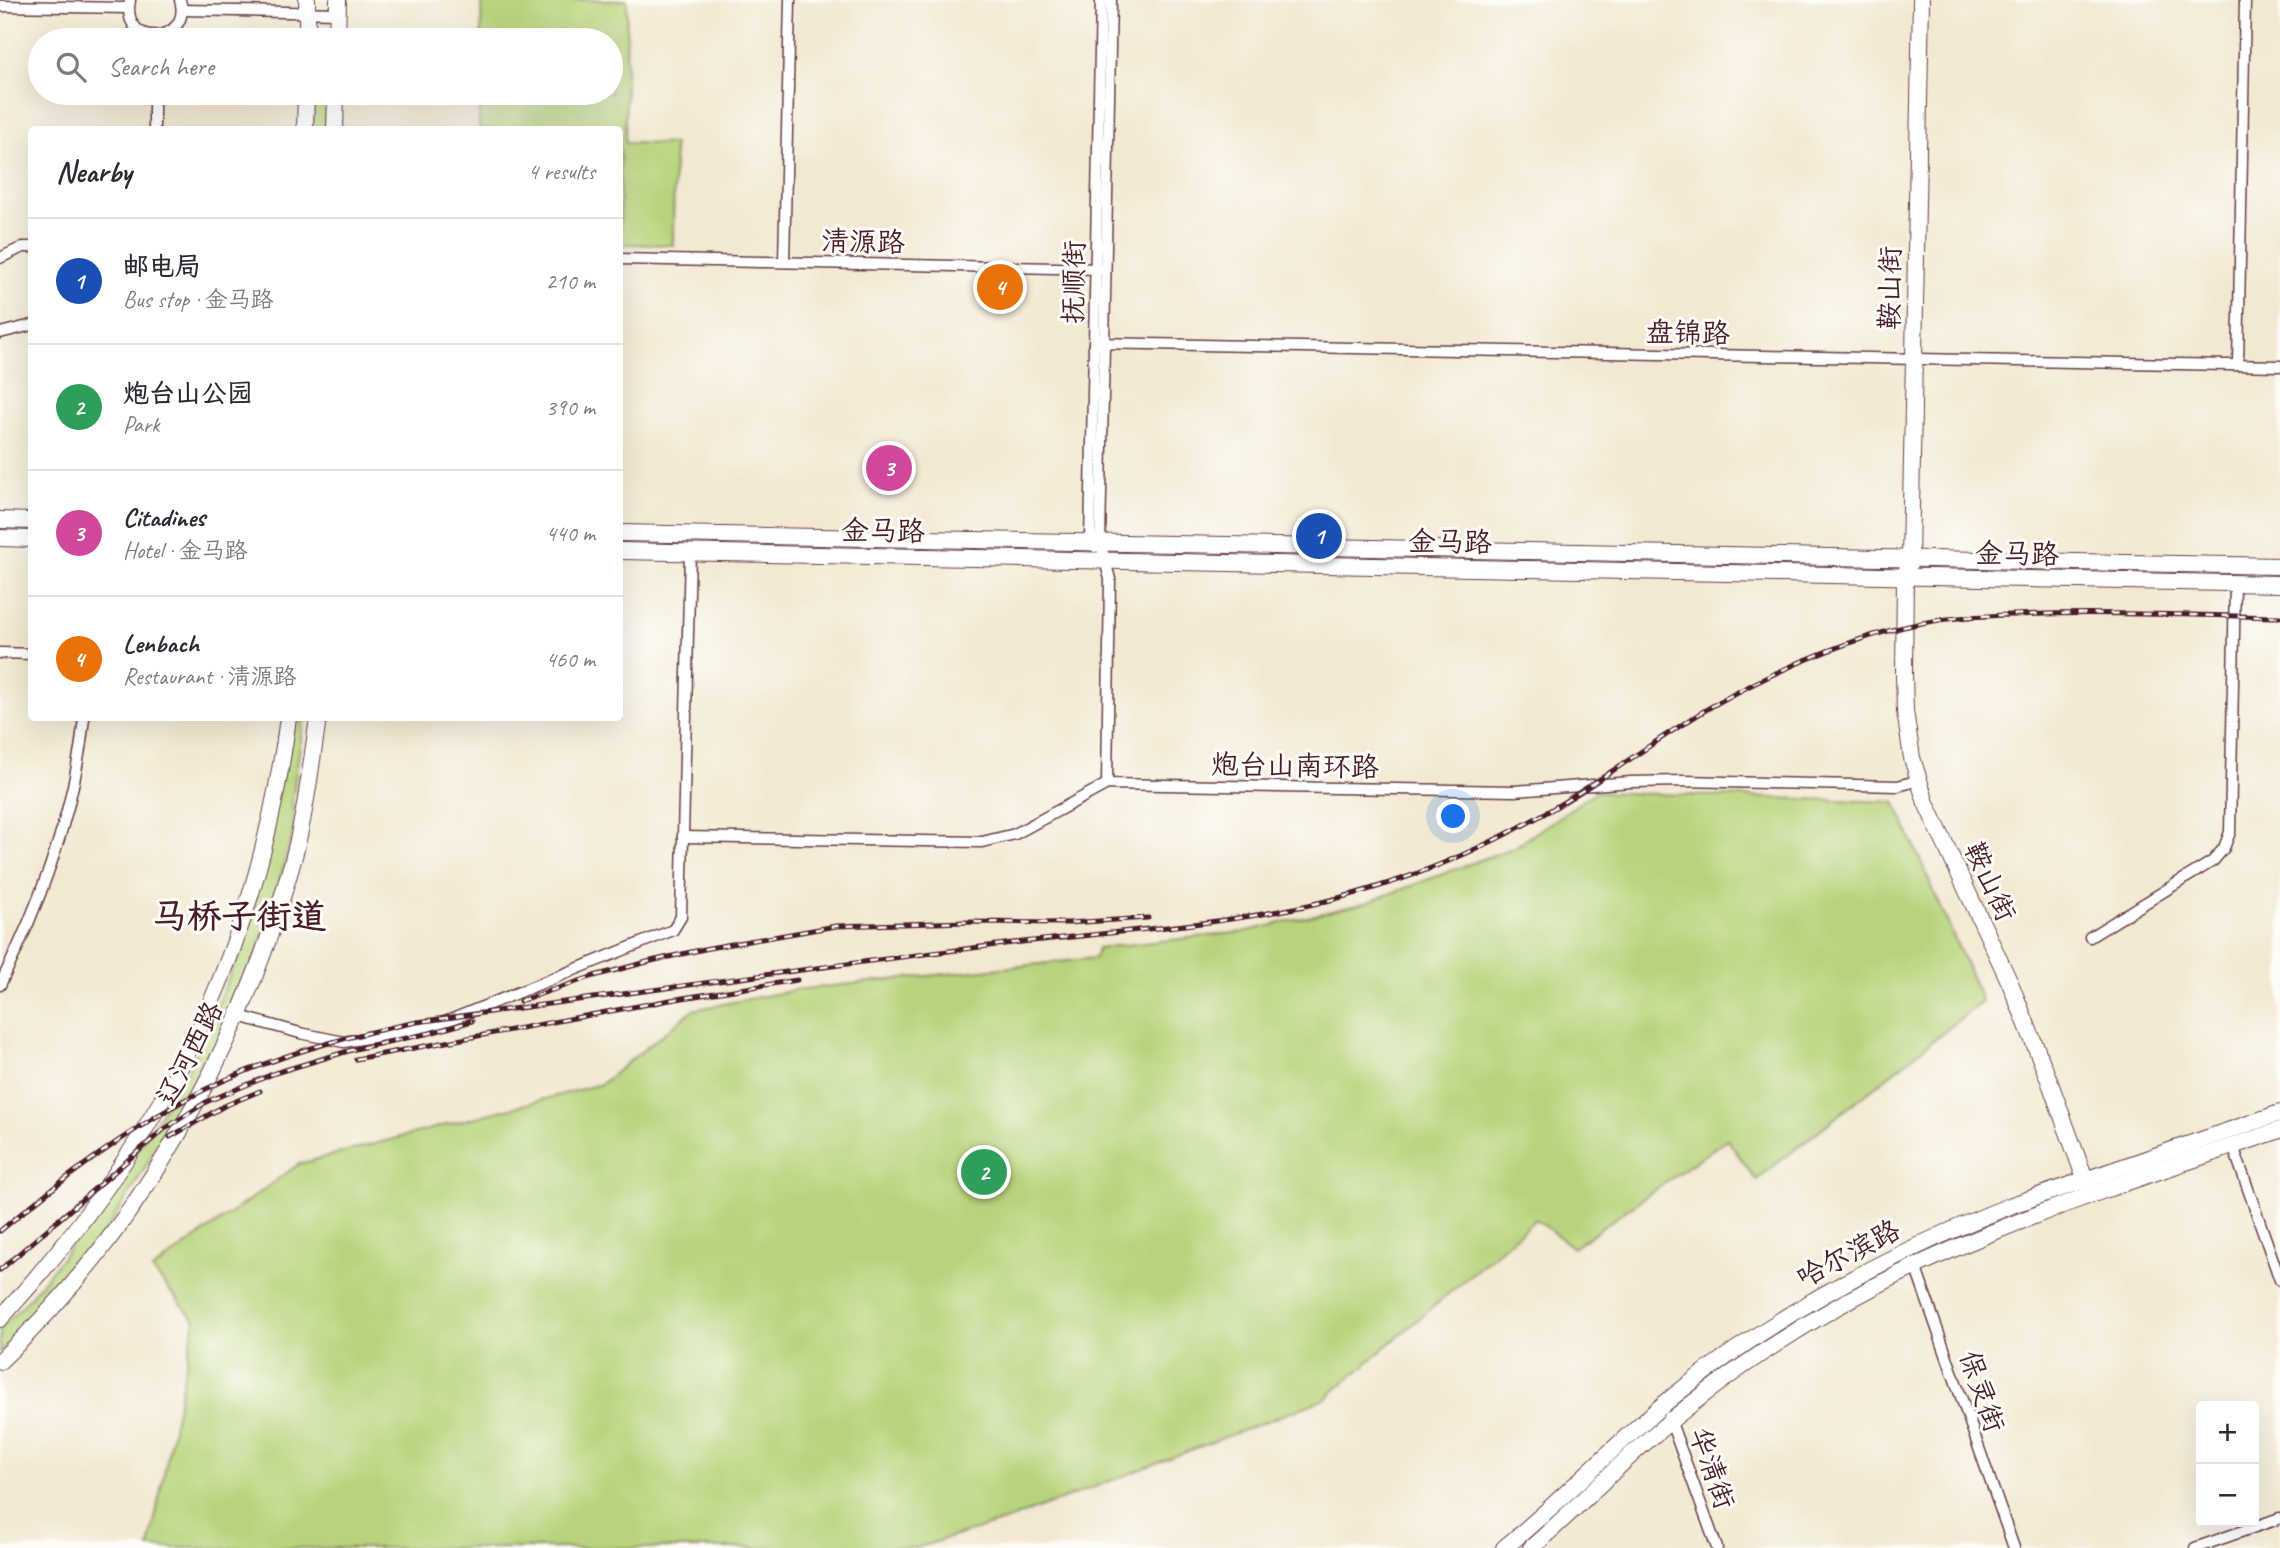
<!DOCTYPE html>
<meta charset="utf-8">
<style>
:root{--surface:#fff;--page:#f2f2f3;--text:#2b2b33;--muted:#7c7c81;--line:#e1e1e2;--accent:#d93025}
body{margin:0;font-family:Caveat,"LXGW WenKai TC",sans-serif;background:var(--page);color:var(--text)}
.controls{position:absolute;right:21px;bottom:21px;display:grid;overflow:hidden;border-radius:7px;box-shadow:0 7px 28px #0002}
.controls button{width:63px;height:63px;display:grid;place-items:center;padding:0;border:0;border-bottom:2px solid var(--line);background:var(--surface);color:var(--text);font:35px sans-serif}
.you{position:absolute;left:1454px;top:817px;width:24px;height:24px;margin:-18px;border:5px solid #fff;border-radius:50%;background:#1a73e8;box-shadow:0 0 0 10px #1a73e833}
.badge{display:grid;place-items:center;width:46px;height:46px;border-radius:50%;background:var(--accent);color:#fff;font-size:23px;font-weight:700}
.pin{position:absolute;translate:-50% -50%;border:4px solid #fff;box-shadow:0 2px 7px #0006}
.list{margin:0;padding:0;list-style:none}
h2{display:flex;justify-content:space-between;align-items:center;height:91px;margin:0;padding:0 28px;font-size:30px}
h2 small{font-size:23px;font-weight:400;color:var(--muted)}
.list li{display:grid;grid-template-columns:46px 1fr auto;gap:21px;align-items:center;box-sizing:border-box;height:126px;padding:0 28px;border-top:2px solid var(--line)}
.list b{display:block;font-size:26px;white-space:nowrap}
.list p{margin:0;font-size:23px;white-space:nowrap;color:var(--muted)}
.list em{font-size:23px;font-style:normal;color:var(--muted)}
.icon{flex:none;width:38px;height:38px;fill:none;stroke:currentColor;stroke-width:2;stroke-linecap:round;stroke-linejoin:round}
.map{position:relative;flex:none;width:2280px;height:1548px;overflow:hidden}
.search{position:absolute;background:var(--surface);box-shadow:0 7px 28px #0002;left:28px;top:28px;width:595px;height:77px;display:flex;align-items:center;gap:18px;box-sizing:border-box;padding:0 24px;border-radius:38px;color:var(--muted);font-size:26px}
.panel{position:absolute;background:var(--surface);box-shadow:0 7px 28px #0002;left:28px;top:126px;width:595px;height:595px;border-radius:7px}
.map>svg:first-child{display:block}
.green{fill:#b7d47b;stroke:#807a53;stroke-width:2}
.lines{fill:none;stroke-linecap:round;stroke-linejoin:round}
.street-casing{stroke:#633d44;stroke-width:13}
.secondary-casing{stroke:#633d44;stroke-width:18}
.street{stroke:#fff;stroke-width:10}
.secondary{stroke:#fff;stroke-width:16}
.rail-casing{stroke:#4a1f2b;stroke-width:5}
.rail{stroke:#fdfcf7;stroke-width:2.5;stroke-dasharray:8;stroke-linecap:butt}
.labels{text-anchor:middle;stroke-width:6;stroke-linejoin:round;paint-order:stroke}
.street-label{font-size:28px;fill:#4a1f2b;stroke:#fdfcf7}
.district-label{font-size:35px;font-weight:bold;fill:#4a1f2b;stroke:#fdfcf7}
</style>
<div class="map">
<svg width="2280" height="1548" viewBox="0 0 2280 1548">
<rect width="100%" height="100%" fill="#fdfcf7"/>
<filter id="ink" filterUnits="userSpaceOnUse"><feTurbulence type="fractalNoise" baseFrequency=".0143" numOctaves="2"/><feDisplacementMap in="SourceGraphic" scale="14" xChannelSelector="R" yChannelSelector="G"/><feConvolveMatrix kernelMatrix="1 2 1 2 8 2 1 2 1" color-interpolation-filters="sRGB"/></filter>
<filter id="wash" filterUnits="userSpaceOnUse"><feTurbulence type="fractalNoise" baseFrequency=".00686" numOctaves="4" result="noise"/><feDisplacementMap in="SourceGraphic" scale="28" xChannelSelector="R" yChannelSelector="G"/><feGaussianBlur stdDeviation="1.57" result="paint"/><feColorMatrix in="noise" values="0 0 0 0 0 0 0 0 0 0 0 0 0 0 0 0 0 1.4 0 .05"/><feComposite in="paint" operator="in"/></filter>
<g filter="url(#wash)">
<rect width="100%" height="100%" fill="#f3e8d1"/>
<g class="green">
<path d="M 482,0 L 627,0 L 625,143 L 674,144 L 673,245 L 620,244 L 620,130 L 479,129 L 480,93 L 611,93 L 611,40 L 481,40 Z"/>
<path d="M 313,93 L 330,93 L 329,129 L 312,130 Z"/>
<path d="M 295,718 L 304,718 L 292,802 L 294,826 L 289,848 L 256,958 L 239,1000 L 201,1077 L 105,1233 L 57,1292 L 0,1352 L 0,1329 L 26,1302 L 68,1250 L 115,1185 L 188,1070 L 205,1035 L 239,952 Z"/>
<path d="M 1595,792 L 1895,802 L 1982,1002 L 1756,1180 L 1727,1139 L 1573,1248 L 1536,1219 L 1325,1399 L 1008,1520 L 916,1548 L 149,1548 L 195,1320 L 152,1270 L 299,1164 L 601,1084 L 693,1010 L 795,990 L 1095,958 L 1098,948 L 1244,932 L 1365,903 L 1515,847 Z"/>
</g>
</g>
<g filter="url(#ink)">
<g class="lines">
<g class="street-casing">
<g id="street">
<path d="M 130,0 C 120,50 193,44 180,0"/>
<path d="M 0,6 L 128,8"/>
<path d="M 182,10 L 338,13"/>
<path d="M 154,130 L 154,93"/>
<path d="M 0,258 L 23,247 L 32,247"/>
<path d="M 620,259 L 1103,269"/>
<path d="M 784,262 L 790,0"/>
<path d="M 0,333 L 32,325"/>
<path d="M 1094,343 L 2280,366"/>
<path d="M 2238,365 L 2245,0"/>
<path d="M 1095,547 L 1090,542 L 1101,0"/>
<path d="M 0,653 L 32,654"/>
<path d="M 1107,784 L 1110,579 L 1100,542 L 1111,0"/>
<path d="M 683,837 L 982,842 L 1015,834 L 1107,784 L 1515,791 L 1631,782 L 1684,781 L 1898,786 L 1919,780"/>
<path d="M 2090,937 L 2213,861 L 2224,848 L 2230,832 L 2235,583"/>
<path d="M 0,985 C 41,902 75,810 84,718"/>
<path d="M 239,1016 L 300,1033 L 344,1042 L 390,1034 L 440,1024 L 673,930 L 681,917 L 690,552"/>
<path d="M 2233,1146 L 2280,1280"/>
<path d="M 1914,1263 L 2014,1548"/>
<path d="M 1669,1417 L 1717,1548"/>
<path d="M 2195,1548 L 2280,1518"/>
</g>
</g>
<g class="secondary-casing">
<g id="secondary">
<path d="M 1921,0 L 1910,559 L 1905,577 L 1904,674 L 1905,711 L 1912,758 L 1926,803 L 2010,983 L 2047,1075 L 2091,1195"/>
<path d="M 307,40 L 307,0"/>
<path d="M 337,40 L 338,0"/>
<path d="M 305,130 L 306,93"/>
<path d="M 335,130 L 336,93"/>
<path d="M 0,520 L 32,521"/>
<path d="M 620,533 L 2280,566"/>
<path d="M 0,538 L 32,539"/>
<path d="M 620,551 L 2280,584"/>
<path d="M 0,1319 C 162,1142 257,956 288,718"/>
<path d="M 0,1361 C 141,1228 240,1049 292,864 C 305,817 311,766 318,718"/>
<path d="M 1504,1548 C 1563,1500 1615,1443 1675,1395 C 1776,1314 1891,1253 2012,1205 L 2280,1113"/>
<path d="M 1531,1548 C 1568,1516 1603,1480 1640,1447 C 1683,1409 1730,1373 1779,1342 C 1933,1241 2108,1189 2280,1130"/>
</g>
</g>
<use href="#street" class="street"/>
<use href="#secondary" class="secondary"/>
<g class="rail-casing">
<g id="rail">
<path d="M 520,1001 L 594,976 L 651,961 L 709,948 L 836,926 L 967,922 L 1068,923 L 1148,918"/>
<path d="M 356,1059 L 670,1000 L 797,980"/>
<path d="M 170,1137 L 224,1106 L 260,1091"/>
<path d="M 0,1231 C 56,1184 117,1138 181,1102 C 253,1062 336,1038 417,1022 C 613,995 809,968 1005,944 C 1130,929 1259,925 1380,886 C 1435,869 1490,844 1540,816 C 1603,781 1659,736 1721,701 C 1786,665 1866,631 1940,620 C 1975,615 2011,615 2046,614 C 2124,612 2202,616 2280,617"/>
<path d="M 0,1270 L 163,1130 L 206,1102 L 275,1073 L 355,1049 L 430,1033 L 472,1021"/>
</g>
</g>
<use href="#rail" class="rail"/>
</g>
</g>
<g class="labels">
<g class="street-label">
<text transform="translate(863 241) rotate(1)" y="10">清源路</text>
<text transform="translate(1073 282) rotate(-89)" y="10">抚顺街</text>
<text transform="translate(1889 288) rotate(-89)" y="10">鞍山街</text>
<text transform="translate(1688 332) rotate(1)" y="10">盘锦路</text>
<text transform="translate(883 530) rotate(1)" y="10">金马路</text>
<text transform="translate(1450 541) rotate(1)" y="10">金马路</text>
<text transform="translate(2017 553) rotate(1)" y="10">金马路</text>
<text transform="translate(1295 765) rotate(1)" y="10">炮台山南环路</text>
<text transform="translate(1991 881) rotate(65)" y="10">鞍山街</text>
<text transform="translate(189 1053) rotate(-63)" y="10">辽河西路</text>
<text transform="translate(1848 1253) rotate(-28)" y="10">哈尔滨路</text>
<text transform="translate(1983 1391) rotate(71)" y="10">保灵街</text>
<text transform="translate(1713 1468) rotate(71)" y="10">华清街</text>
</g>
<g class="district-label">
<text x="239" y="928">马桥子街道</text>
</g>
</g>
</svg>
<div class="controls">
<button>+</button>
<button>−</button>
</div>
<div class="you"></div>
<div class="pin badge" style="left:1319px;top:536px;background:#1a4fb4">1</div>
<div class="pin badge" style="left:984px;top:1172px;background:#2e9e5b">2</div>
<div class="pin badge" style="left:889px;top:468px;background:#d1479c">3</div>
<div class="pin badge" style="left:1000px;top:287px;background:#e8710a">4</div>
<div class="search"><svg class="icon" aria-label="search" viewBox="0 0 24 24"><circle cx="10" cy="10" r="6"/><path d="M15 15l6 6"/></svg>Search here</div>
<section class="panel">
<h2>Nearby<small>4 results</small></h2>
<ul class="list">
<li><span class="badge" style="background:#1a4fb4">1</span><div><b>邮电局</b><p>Bus stop · 金马路</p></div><em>210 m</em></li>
<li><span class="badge" style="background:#2e9e5b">2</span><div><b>炮台山公园</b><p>Park</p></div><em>390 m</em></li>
<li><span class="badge" style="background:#d1479c">3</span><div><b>Citadines</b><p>Hotel · 金马路</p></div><em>440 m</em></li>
<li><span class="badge" style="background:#e8710a">4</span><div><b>Lenbach</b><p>Restaurant · 清源路</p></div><em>460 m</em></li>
</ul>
</section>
</div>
